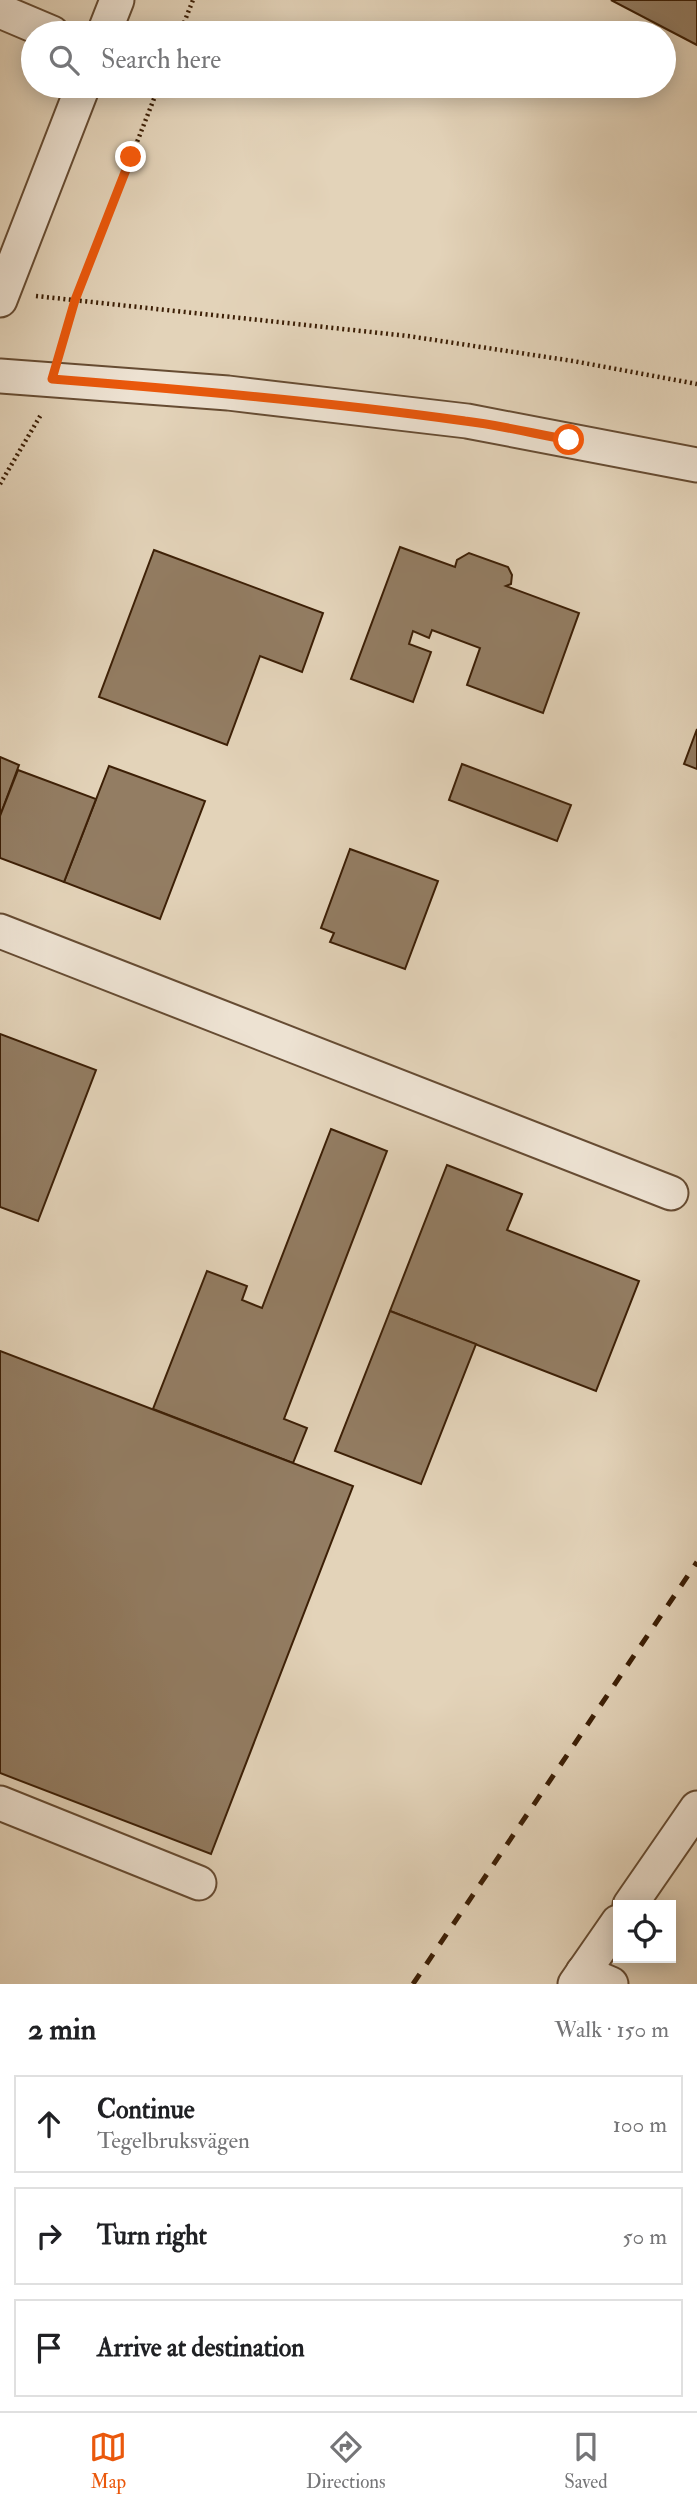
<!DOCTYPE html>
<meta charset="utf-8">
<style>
:root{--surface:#fff;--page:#f6f6f6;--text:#202124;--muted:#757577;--line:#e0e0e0;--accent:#ea580c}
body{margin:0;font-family:"IM FELL Double Pica",serif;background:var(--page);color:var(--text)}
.controls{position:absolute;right:21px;bottom:21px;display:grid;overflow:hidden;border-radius:0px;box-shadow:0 4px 18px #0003}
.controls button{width:63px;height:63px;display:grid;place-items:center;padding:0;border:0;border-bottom:2px solid var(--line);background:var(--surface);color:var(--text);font:35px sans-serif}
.stop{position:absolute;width:21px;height:21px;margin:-16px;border:5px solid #ea580c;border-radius:50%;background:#fff}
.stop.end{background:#ea580c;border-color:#fff;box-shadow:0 2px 7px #0008}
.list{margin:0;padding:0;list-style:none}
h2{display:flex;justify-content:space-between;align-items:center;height:91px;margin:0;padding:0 28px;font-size:30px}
h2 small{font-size:23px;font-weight:400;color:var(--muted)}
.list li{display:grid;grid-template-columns:46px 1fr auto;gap:21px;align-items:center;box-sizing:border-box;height:98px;margin:0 14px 14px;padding:0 14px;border:2px solid var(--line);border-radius:0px}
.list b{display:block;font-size:26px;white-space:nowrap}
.list p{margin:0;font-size:23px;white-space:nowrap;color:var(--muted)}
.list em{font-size:23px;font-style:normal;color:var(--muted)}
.icon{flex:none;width:38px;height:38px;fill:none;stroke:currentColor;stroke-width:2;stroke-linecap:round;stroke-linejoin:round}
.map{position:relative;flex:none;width:697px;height:1984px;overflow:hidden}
.search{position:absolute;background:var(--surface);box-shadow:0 4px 18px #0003;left:21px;right:21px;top:21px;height:77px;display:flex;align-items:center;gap:18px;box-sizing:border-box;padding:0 24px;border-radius:38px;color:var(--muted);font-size:26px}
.sheet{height:427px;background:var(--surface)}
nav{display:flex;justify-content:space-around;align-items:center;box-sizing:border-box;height:98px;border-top:2px solid var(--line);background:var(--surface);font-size:19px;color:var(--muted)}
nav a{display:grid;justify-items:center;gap:4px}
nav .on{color:var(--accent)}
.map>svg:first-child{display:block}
.building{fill:#937d63;stroke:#3c1f06;stroke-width:2}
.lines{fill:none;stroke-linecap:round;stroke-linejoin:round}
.minor-casing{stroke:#664c33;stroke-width:37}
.path{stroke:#3c1f06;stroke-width:4.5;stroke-dasharray:2 3.5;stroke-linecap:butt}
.minor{stroke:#ede2d2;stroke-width:33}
.rail{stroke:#3c1f06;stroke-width:5;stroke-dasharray:12 12;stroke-linecap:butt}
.route{stroke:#ea580c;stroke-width:9}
</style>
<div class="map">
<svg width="697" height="1984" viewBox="0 0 697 1984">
<rect width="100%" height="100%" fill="#e3d3b9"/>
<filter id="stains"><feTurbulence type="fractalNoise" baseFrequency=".00286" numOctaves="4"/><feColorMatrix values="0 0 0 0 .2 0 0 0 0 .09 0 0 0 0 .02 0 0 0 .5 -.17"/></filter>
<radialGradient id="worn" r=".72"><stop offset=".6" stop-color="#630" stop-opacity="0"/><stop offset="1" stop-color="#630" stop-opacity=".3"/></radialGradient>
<g class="building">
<path d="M 611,0 L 697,0 L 697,45 Z"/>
<path d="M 400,547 L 455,567 L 457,560 L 469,553 L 508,567 L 512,575 L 511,584 L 506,586 L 579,613 L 543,713 L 467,685 L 480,648 L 432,630 L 429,638 L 413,631 L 409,644 L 431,652 L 413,702 L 351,679 Z"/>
<path d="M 154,550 L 323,613 L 302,672 L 260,656 L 227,745 L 99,697 Z"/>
<path d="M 697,729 L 697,769 L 684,764 Z"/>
<path d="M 0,757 L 19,765 L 0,816 Z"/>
<path d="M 462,764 L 571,805 L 557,841 L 449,800 Z"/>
<path d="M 109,766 L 205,801 L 160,919 L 64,882 Z"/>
<path d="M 18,770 L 96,799 L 64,882 L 0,858 L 0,816 Z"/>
<path d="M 350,849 L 438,881 L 405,969 L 330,942 L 334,933 L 321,928 Z"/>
<path d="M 0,1034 L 96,1070 L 38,1221 L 0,1207 Z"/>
<path d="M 331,1129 L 387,1151 L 284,1419 L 307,1428 L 293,1463 L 153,1409 L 207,1271 L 247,1286 L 242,1300 L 262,1308 Z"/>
<path d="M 447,1165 L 522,1194 L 507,1230 L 639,1281 L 596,1391 L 390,1311 Z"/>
<path d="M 390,1311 L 476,1344 L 421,1484 L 335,1451 Z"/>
<path d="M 0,1351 L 353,1486 L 211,1854 L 0,1773 Z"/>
</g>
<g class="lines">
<g class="minor-casing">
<g id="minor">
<path d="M 0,11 L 52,33"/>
<path d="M 104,33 L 117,0"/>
<path d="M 0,300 L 83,86"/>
<path d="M 0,376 L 228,393 L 467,421 L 697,465"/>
<path d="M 0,931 L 671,1193"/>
<path d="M 0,1803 L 199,1883"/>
<path d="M 630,1905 L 697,1808"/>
<path d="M 583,1972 L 611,1984"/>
<path d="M 575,1984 L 618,1922"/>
</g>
</g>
<g class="path">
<path d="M 180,33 L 193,0"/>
<path d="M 36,296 L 408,336 L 573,361 L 697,384"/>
<path d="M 62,348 L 75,300 L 159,86"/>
<path d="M 0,484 L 42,413"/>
</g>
<use href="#minor" class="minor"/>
<path class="rail" d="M 413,1984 L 697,1562"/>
</g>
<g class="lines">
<path class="route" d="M 131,157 L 75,300 L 52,379 C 190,390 328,402 465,421 C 500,425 535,434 569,440"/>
</g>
<rect width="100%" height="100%" filter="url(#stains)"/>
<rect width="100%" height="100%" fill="url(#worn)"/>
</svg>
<div class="controls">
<button><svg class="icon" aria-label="locate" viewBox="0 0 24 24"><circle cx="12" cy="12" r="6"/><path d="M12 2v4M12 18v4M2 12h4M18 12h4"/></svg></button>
</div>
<div class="stop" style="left:569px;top:440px"></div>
<div class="stop end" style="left:131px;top:157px"></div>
<div class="search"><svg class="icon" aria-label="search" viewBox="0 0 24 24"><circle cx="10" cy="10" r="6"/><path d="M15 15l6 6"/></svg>Search here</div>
</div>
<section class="sheet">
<h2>2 min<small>Walk · 150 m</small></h2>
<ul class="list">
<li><svg class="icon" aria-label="ahead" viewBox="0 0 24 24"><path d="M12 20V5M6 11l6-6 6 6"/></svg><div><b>Continue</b><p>Tegelbruksvägen</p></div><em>100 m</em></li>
<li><svg class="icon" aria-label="right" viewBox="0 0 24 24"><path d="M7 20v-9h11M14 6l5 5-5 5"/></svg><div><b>Turn right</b></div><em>50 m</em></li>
<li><svg class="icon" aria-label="arrive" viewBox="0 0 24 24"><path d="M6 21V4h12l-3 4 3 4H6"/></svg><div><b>Arrive at destination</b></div></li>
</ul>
</section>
<nav>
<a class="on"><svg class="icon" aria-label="map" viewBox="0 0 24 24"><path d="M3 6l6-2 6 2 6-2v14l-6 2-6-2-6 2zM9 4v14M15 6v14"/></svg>Map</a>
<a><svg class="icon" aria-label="directions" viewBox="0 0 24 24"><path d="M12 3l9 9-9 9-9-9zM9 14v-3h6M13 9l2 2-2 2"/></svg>Directions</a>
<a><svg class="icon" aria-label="saved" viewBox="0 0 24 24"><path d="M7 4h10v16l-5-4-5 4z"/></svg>Saved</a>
</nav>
